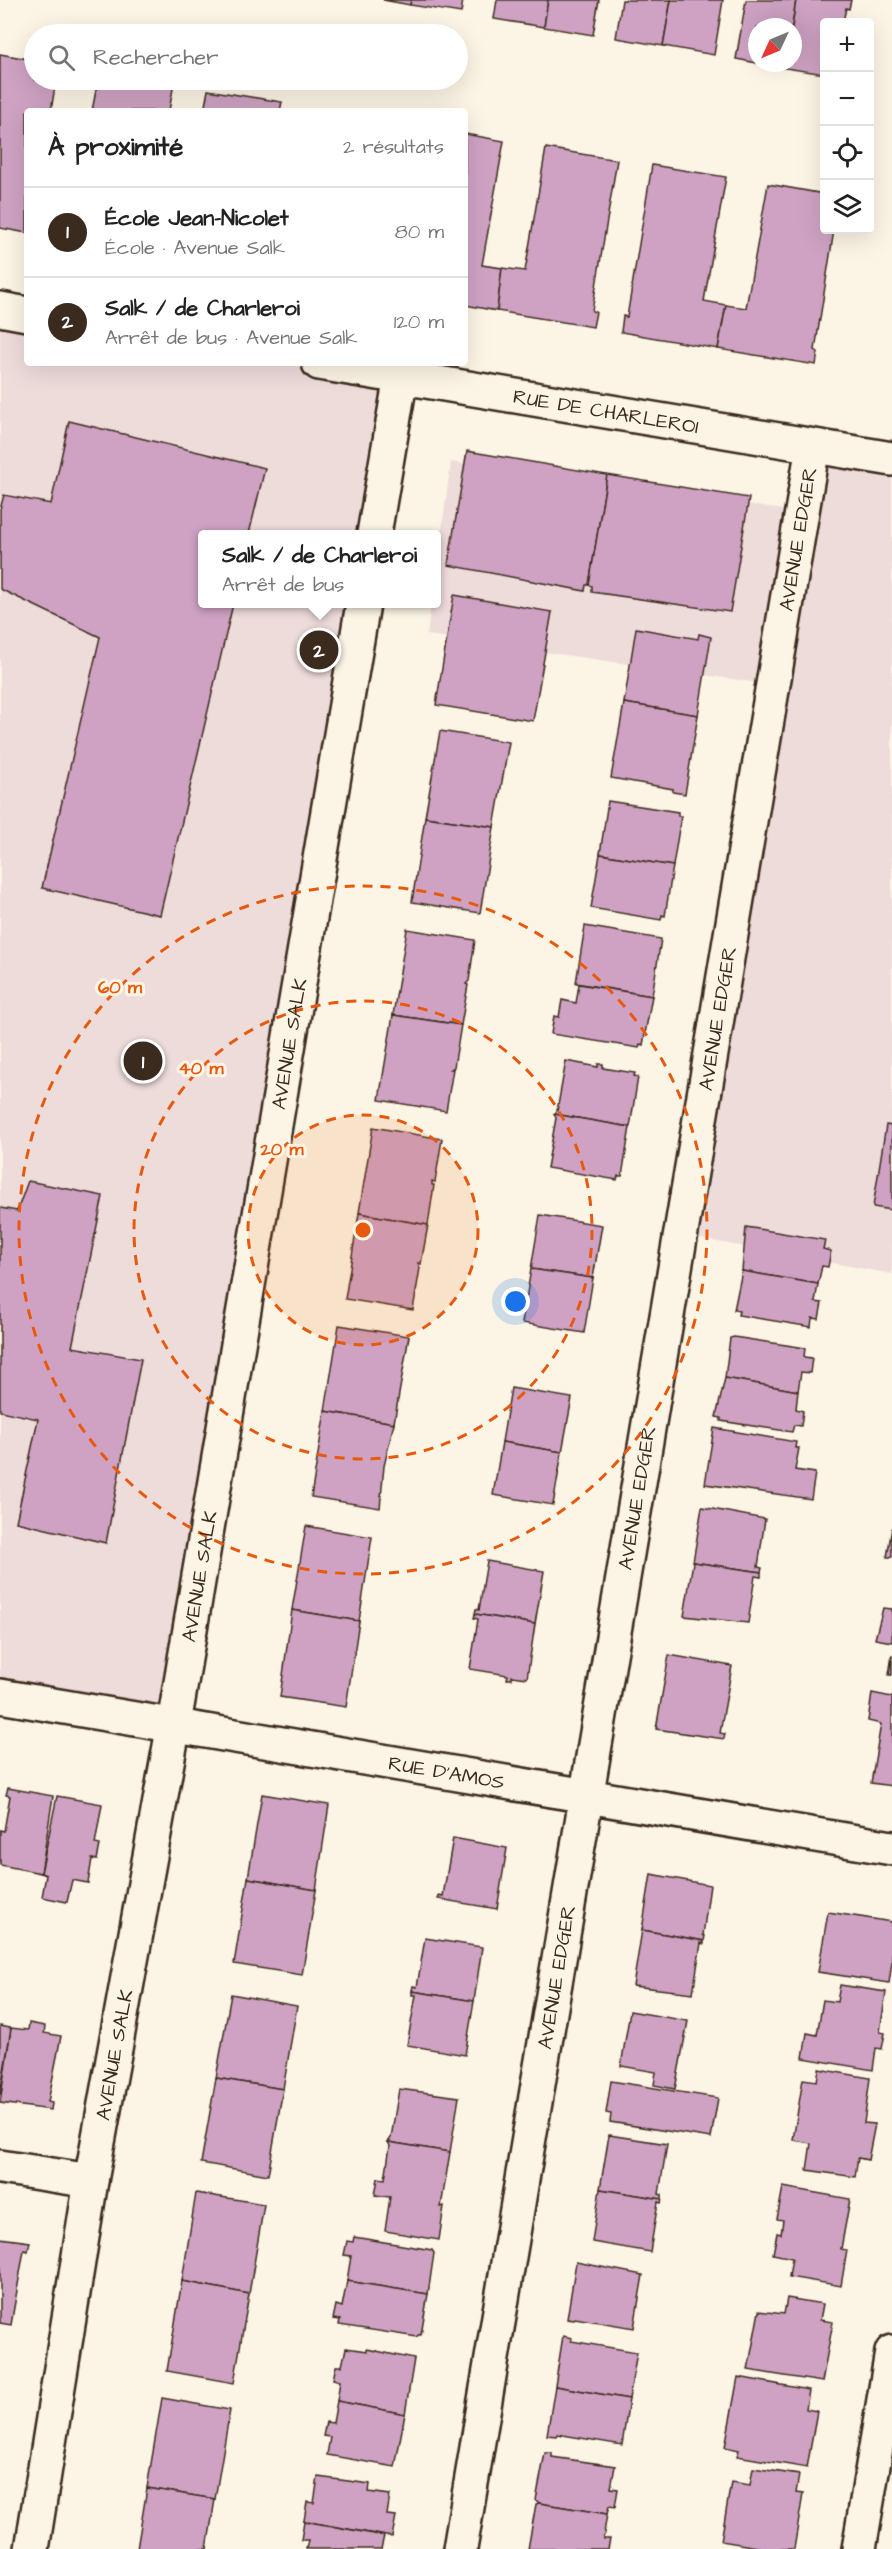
<!DOCTYPE html>
<html lang="fr">
<meta charset="utf-8">
<style>
:root{--surface:#fff;--page:#f2f2f2;--text:#222;--muted:#767676;--line:#e0e0e0;--accent:#3b2a1e}
body{margin:0;font-family:"Architects Daughter",sans-serif;background:var(--page);color:var(--text)}
.controls{position:absolute;right:18px;top:18px;display:grid;overflow:hidden;border-radius:6px;box-shadow:0 6px 24px #0002}
.controls button{width:54px;height:54px;display:grid;place-items:center;padding:0;border:0;border-bottom:2px solid var(--line);background:var(--surface);color:var(--text);font:30px sans-serif}
.compass{position:absolute;left:748px;top:18px;width:54px;height:54px;border-radius:50%;background:var(--surface);box-shadow:0 6px 24px #0002;rotate:226deg}
.you{position:absolute;left:516px;top:1302px;width:21px;height:21px;margin:-15px;border:4px solid #fff;border-radius:50%;background:#1a73e8;box-shadow:0 0 0 9px #1a73e833}
.badge{display:grid;place-items:center;width:39px;height:39px;border-radius:50%;background:var(--accent);color:#fff;font-size:20px;font-weight:700}
.pin{position:absolute;translate:-50% -50%;border:3px solid #fff;box-shadow:0 2px 6px #0006}
.popup{position:absolute;left:198px;top:530px;width:243px;height:78px;box-sizing:border-box;display:grid;place-content:center;border-radius:6px;background:var(--surface);filter:drop-shadow(0 2px 4px #0005);font-size:20px;white-space:nowrap;color:var(--muted)}
.popup b{font-size:22px;color:var(--text)}
.popup::after{content:'';position:absolute;left:50%;top:100%;margin-left:-12px;border:12px solid transparent;border-top-color:var(--surface)}
.list{margin:0;padding:0;list-style:none}
h2{display:flex;justify-content:space-between;align-items:center;height:78px;margin:0;padding:0 24px;font-size:26px}
h2 small{font-size:20px;font-weight:400;color:var(--muted)}
.list li{display:grid;grid-template-columns:39px 1fr auto;gap:18px;align-items:center;box-sizing:border-box;height:90px;padding:0 24px;border-top:2px solid var(--line)}
.list b{display:block;font-size:22px;white-space:nowrap}
.list p{margin:0;font-size:20px;white-space:nowrap;color:var(--muted)}
.list em{font-size:20px;font-style:normal;color:var(--muted)}
.icon{flex:none;width:33px;height:33px;fill:none;stroke:currentColor;stroke-width:2;stroke-linecap:round;stroke-linejoin:round}
.map{position:relative;flex:none;width:892px;height:2549px;overflow:hidden}
.search{position:absolute;background:var(--surface);box-shadow:0 6px 24px #0002;left:24px;top:24px;width:444px;height:66px;display:flex;align-items:center;gap:15px;box-sizing:border-box;padding:0 21px;border-radius:33px;color:var(--muted);font-size:22px}
.panel{position:absolute;background:var(--surface);box-shadow:0 6px 24px #0002;left:24px;top:108px;width:444px;height:258px;border-radius:6px}
.map>svg:first-child{display:block}
.built{fill:#eedcdb}
.building{fill:#cfa2c3;stroke:#3b2a1e;stroke-width:1.5}
.lines{fill:none;stroke-linecap:round;stroke-linejoin:round}
.minor-casing{stroke:#3b2a1e;stroke-width:38}
.minor{stroke:#fcf5e5;stroke-width:33}
.ring{fill:none;stroke:#e8590c;stroke-width:3;stroke-dasharray:10 8}
.labels{text-anchor:middle;stroke-width:6;stroke-linejoin:round;paint-order:stroke}
.street-label{font-size:20px;fill:#3b2a1e;stroke:#fcf5e5}
.centre{fill:#e8590c;stroke:#fcf5e5;stroke-width:3}
.ring-label{font-size:18px;text-anchor:middle;font-weight:bold;fill:#e8590c;stroke:#fcf5e5;stroke-width:6;stroke-linejoin:round;paint-order:stroke}
</style>
<div class="map">
<svg width="892" height="2549" viewBox="0 0 892 2549">
<rect width="100%" height="100%" fill="#fcf5e5"/>
<filter id="ink" filterUnits="userSpaceOnUse"><feTurbulence type="fractalNoise" baseFrequency=".0167" numOctaves="2"/><feDisplacementMap in="SourceGraphic" scale="12" xChannelSelector="R" yChannelSelector="G"/><feConvolveMatrix kernelMatrix="1 2 1 2 8 2 1 2 1" color-interpolation-filters="sRGB"/></filter>
<g filter="url(#ink)">
<g class="built">
<path d="M 0,309 L 27,314 L 27,363 L 319,363 L 401,376 L 374,534 L 202,534 L 202,604 L 363,604 L 174,1724 L 0,1696 Z"/>
<path d="M 813,446 L 892,459 L 892,1274 L 680,1235 L 772,685 L 427,635 L 431,604 L 436,604 L 436,571 L 451,462 L 798,512 Z"/>
</g>
<g class="building">
<path d="M 383,0 L 411,0 L 410,5 Z"/>
<path d="M 411,0 L 463,0 L 461,13 L 410,5 Z"/>
<path d="M 497,0 L 548,0 L 544,27 L 494,19 Z"/>
<path d="M 548,0 L 599,0 L 593,35 L 544,27 Z"/>
<path d="M 622,0 L 671,0 L 663,46 L 616,38 Z"/>
<path d="M 671,0 L 723,0 L 714,55 L 663,46 Z"/>
<path d="M 746,0 L 796,0 L 792,27 L 757,27 L 757,63 L 736,59 Z"/>
<path d="M 796,0 L 851,0 L 849,9 L 846,8 L 843,22 L 824,22 L 824,74 L 785,68 L 786,63 L 793,63 L 792,27 Z"/>
<path d="M 0,54 L 34,60 L 34,80 L 56,80 L 51,111 L 27,111 L 27,233 L 0,228 Z"/>
<path d="M 758,63 L 786,63 L 785,68 Z"/>
<path d="M 98,80 L 146,80 L 174,83 L 169,111 L 92,111 Z"/>
<path d="M 208,90 L 282,102 L 280,111 L 204,111 Z"/>
<path d="M 465,134 L 504,141 L 482,265 L 502,268 L 497,311 L 465,305 Z"/>
<path d="M 546,148 L 617,160 L 592,311 L 596,312 L 593,327 L 497,311 L 502,268 L 525,271 Z"/>
<path d="M 652,165 L 726,177 L 704,301 L 726,305 L 718,349 L 621,332 L 623,316 L 627,317 Z"/>
<path d="M 768,184 L 824,194 L 824,230 L 834,230 L 815,350 L 818,352 L 816,365 L 718,349 L 726,305 L 746,308 Z"/>
<path d="M 69,421 L 265,468 L 249,534 L 202,534 L 202,604 L 233,604 L 160,915 L 42,888 L 100,637 L 0,589 L 0,509 L 4,495 L 51,504 Z"/>
<path d="M 467,451 L 607,475 L 589,585 L 586,585 L 585,591 L 448,565 Z"/>
<path d="M 607,475 L 749,498 L 730,612 L 592,592 L 592,586 L 589,585 Z"/>
<path d="M 454,595 L 552,612 L 533,721 L 436,705 Z"/>
<path d="M 636,628 L 698,639 L 699,634 L 711,637 L 698,715 L 624,703 Z"/>
<path d="M 624,703 L 698,715 L 685,794 L 673,792 L 673,789 L 611,778 Z"/>
<path d="M 440,731 L 509,742 L 494,827 L 425,817 Z"/>
<path d="M 608,801 L 678,812 L 678,816 L 681,816 L 673,866 L 600,854 Z"/>
<path d="M 425,817 L 494,827 L 480,913 L 412,902 Z"/>
<path d="M 600,854 L 673,866 L 665,916 L 662,915 L 661,920 L 591,908 Z"/>
<path d="M 585,926 L 661,939 L 652,996 L 576,983 Z"/>
<path d="M 407,929 L 475,940 L 469,981 L 466,984 L 468,985 L 461,1025 L 393,1015 Z"/>
<path d="M 579,984 L 652,996 L 643,1045 L 640,1044 L 639,1048 L 551,1034 L 554,1016 L 559,1017 L 562,1000 L 576,1003 Z"/>
<path d="M 393,1015 L 461,1025 L 454,1067 L 451,1069 L 453,1069 L 446,1111 L 379,1100 Z"/>
<path d="M 566,1061 L 598,1067 L 598,1064 L 603,1064 L 603,1068 L 635,1073 L 634,1076 L 638,1077 L 630,1127 L 554,1114 L 557,1111 Z"/>
<path d="M 554,1114 L 630,1127 L 622,1176 L 618,1176 L 617,1180 L 547,1168 L 556,1118 Z"/>
<path d="M 886,1125 L 892,1126 L 892,1210 L 873,1207 Z"/>
<path d="M 373,1127 L 442,1139 L 435,1182 L 432,1181 L 432,1185 L 434,1185 L 428,1225 L 359,1213 Z"/>
<path d="M 28,1181 L 103,1196 L 72,1347 L 141,1359 L 106,1543 L 16,1522 L 38,1419 L 0,1411 L 0,1208 L 17,1211 Z"/>
<path d="M 359,1213 L 428,1225 L 421,1264 L 418,1263 L 420,1268 L 413,1310 L 345,1299 Z"/>
<path d="M 540,1215 L 602,1225 L 593,1278 L 531,1269 Z"/>
<path d="M 746,1227 L 825,1240 L 823,1249 L 831,1251 L 828,1267 L 822,1266 L 818,1284 L 742,1271 Z"/>
<path d="M 531,1269 L 593,1278 L 584,1333 L 522,1323 Z"/>
<path d="M 742,1271 L 818,1284 L 815,1302 L 822,1303 L 819,1319 L 812,1318 L 811,1327 L 738,1315 L 739,1311 L 734,1310 Z"/>
<path d="M 339,1325 L 409,1336 L 394,1423 L 325,1411 Z"/>
<path d="M 734,1337 L 805,1348 L 804,1357 L 812,1358 L 810,1373 L 801,1372 L 798,1391 L 725,1378 L 730,1338 Z"/>
<path d="M 725,1378 L 798,1391 L 796,1409 L 803,1411 L 801,1426 L 794,1425 L 792,1432 L 721,1421 L 721,1418 L 716,1417 Z"/>
<path d="M 511,1388 L 572,1398 L 562,1452 L 502,1442 Z"/>
<path d="M 325,1411 L 394,1423 L 384,1466 L 380,1508 L 311,1497 Z"/>
<path d="M 714,1428 L 796,1442 L 795,1448 L 799,1448 L 795,1470 L 815,1473 L 811,1499 L 705,1484 Z"/>
<path d="M 502,1442 L 562,1452 L 553,1505 L 493,1495 Z"/>
<path d="M 702,1507 L 765,1519 L 758,1567 L 762,1568 L 761,1572 L 693,1562 Z"/>
<path d="M 306,1526 L 372,1537 L 359,1621 L 292,1610 Z"/>
<path d="M 892,1528 L 892,1557 L 887,1557 Z"/>
<path d="M 487,1561 L 544,1571 L 535,1624 L 475,1614 L 476,1609 L 479,1610 Z"/>
<path d="M 693,1562 L 761,1572 L 761,1577 L 755,1576 L 748,1623 L 684,1616 Z"/>
<path d="M 883,1608 L 892,1609 L 892,1642 L 875,1639 Z"/>
<path d="M 292,1610 L 359,1621 L 346,1707 L 280,1697 Z"/>
<path d="M 475,1614 L 535,1624 L 527,1678 L 512,1676 L 512,1679 L 507,1679 L 508,1675 L 470,1669 L 478,1619 L 474,1618 Z"/>
<path d="M 669,1655 L 732,1666 L 720,1733 L 725,1734 L 724,1739 L 656,1729 Z"/>
<path d="M 892,1655 L 892,1675 L 889,1675 Z"/>
<path d="M 872,1693 L 892,1697 L 892,1786 L 871,1783 L 881,1724 L 868,1721 Z"/>
<path d="M 8,1788 L 53,1796 L 41,1873 L 0,1865 L 0,1830 L 4,1831 L 10,1796 L 6,1795 Z"/>
<path d="M 262,1794 L 329,1805 L 316,1890 L 248,1878 Z"/>
<path d="M 57,1796 L 102,1804 L 95,1844 L 100,1845 L 97,1860 L 92,1859 L 88,1883 L 72,1880 L 67,1902 L 42,1897 L 46,1875 L 41,1873 Z"/>
<path d="M 453,1838 L 507,1848 L 497,1909 L 438,1899 L 439,1895 L 443,1896 Z"/>
<path d="M 651,1874 L 710,1885 L 703,1935 L 705,1936 L 704,1941 L 642,1930 Z"/>
<path d="M 248,1878 L 316,1890 L 302,1975 L 234,1964 Z"/>
<path d="M 828,1912 L 892,1922 L 892,1962 L 889,1983 L 818,1972 Z"/>
<path d="M 642,1930 L 704,1941 L 704,1944 L 701,1943 L 693,1993 L 633,1986 Z"/>
<path d="M 425,1938 L 482,1947 L 474,2001 L 412,1991 L 413,1986 L 417,1987 Z"/>
<path d="M 840,1985 L 886,1992 L 880,2032 L 885,2033 L 882,2049 L 876,2048 L 873,2070 L 803,2058 L 807,2033 L 817,2035 L 823,2000 L 837,2002 Z"/>
<path d="M 412,1991 L 474,2001 L 465,2055 L 407,2045 L 416,1995 L 412,1995 Z"/>
<path d="M 231,1994 L 297,2006 L 283,2089 L 216,2078 Z"/>
<path d="M 630,2011 L 688,2021 L 675,2089 L 654,2085 L 656,2072 L 621,2066 Z"/>
<path d="M 29,2023 L 45,2026 L 44,2033 L 61,2036 L 48,2102 L 52,2103 L 51,2110 L 0,2103 L 11,2028 L 28,2030 Z"/>
<path d="M 0,2026 L 11,2028 L 0,2095 Z"/>
<path d="M 819,2069 L 870,2078 L 864,2123 L 875,2124 L 868,2160 L 858,2158 L 855,2177 L 807,2170 L 811,2143 L 793,2140 L 803,2079 L 817,2081 Z"/>
<path d="M 216,2078 L 283,2089 L 268,2175 L 201,2163 Z"/>
<path d="M 611,2081 L 718,2098 L 711,2138 L 610,2122 L 611,2114 L 606,2113 Z"/>
<path d="M 399,2089 L 459,2097 L 450,2152 L 388,2142 L 391,2138 Z"/>
<path d="M 609,2135 L 667,2144 L 659,2194 L 662,2195 L 662,2199 L 600,2189 Z"/>
<path d="M 388,2142 L 450,2152 L 441,2207 L 444,2206 L 439,2240 L 385,2231 L 390,2197 L 375,2195 L 378,2178 L 385,2179 L 390,2146 Z"/>
<path d="M 783,2187 L 850,2199 L 841,2249 L 847,2250 L 841,2286 L 789,2277 L 792,2258 L 773,2254 L 777,2233 L 781,2234 L 783,2220 L 777,2219 Z"/>
<path d="M 600,2189 L 662,2199 L 661,2203 L 658,2202 L 650,2252 L 592,2242 Z"/>
<path d="M 196,2193 L 264,2204 L 249,2294 L 182,2281 Z"/>
<path d="M 354,2237 L 432,2250 L 434,2253 L 428,2294 L 347,2281 L 351,2256 L 344,2255 L 347,2241 L 353,2242 Z"/>
<path d="M 0,2238 L 30,2242 L 28,2251 L 24,2250 L 11,2325 L 0,2323 Z"/>
<path d="M 576,2262 L 643,2275 L 634,2328 L 575,2318 L 574,2320 L 567,2319 Z"/>
<path d="M 182,2281 L 249,2294 L 234,2383 L 167,2371 Z"/>
<path d="M 347,2281 L 428,2294 L 421,2335 L 418,2335 L 417,2337 L 339,2325 L 340,2320 L 333,2319 L 336,2305 L 342,2307 Z"/>
<path d="M 787,2298 L 823,2304 L 820,2320 L 833,2322 L 822,2382 L 748,2370 L 759,2311 L 784,2314 Z"/>
<path d="M 563,2336 L 572,2338 L 571,2341 L 637,2352 L 629,2399 L 555,2386 Z"/>
<path d="M 346,2348 L 367,2351 L 367,2349 L 414,2359 L 405,2414 L 337,2401 L 340,2381 L 333,2379 L 336,2366 L 342,2366 Z"/>
<path d="M 738,2377 L 809,2390 L 806,2409 L 817,2411 L 807,2468 L 737,2456 L 739,2450 L 725,2447 Z"/>
<path d="M 555,2386 L 629,2399 L 622,2445 L 557,2434 L 556,2436 L 547,2435 Z"/>
<path d="M 162,2398 L 230,2410 L 215,2499 L 147,2488 Z"/>
<path d="M 337,2401 L 405,2414 L 395,2467 L 327,2455 L 330,2437 L 323,2436 L 326,2422 L 333,2423 Z"/>
<path d="M 545,2453 L 552,2453 L 552,2457 L 615,2466 L 611,2488 L 618,2489 L 615,2507 L 609,2506 L 607,2514 L 539,2503 L 536,2500 Z"/>
<path d="M 753,2468 L 799,2475 L 796,2493 L 803,2494 L 794,2549 L 769,2549 L 721,2541 L 731,2482 L 750,2485 Z"/>
<path d="M 318,2477 L 370,2484 L 369,2492 L 390,2495 L 387,2515 L 396,2516 L 392,2537 L 304,2521 L 307,2502 L 314,2503 Z"/>
<path d="M 147,2488 L 215,2499 L 207,2549 L 137,2549 Z"/>
<path d="M 539,2503 L 607,2514 L 603,2539 L 610,2539 L 608,2549 L 528,2549 L 536,2504 Z"/>
<path d="M 304,2521 L 384,2536 L 381,2549 L 306,2549 L 308,2540 L 301,2540 Z"/>
</g>
<g class="lines">
<g class="minor-casing">
<g id="minor">
<path d="M 0,309 L 27,314"/>
<path id="s1" d="M 319,363 L 892,459"/>
<path d="M 374,534 L 401,376"/>
<path id="s2" d="M 0,1696 L 892,1848"/>
<path d="M 0,2167 L 91,2181"/>
<path id="s3" d="M 32,2549 L 91,2181 L 174,1724 L 363,604"/>
<path id="s4" d="M 460,2549 L 813,446"/>
<path d="M 859,2549 L 892,2352"/>
</g>
</g>
<use href="#minor" class="minor"/>
</g>
</g>
<circle cx="363" cy="1230" r="115" fill="#e8590c" fill-opacity=".12"/>
<g class="ring">
<circle cx="363" cy="1230" r="115"/>
<circle cx="363" cy="1230" r="229"/>
<circle cx="363" cy="1230" r="344"/>
</g>
<g class="labels">
<g class="street-label">
<text dy="7" stroke="none"><textPath href="#s1" startOffset="291">RUE DE CHARLEROI</textPath></text>
<text dy="7" stroke="none"><textPath href="#s4" startOffset="2038">AVENUE EDGER</textPath></text>
<text dy="7" stroke="none"><textPath href="#s4" startOffset="1552">AVENUE EDGER</textPath></text>
<text dy="7" stroke="none"><textPath href="#s3" startOffset="1527">AVENUE SALK</textPath></text>
<text dy="7" stroke="none"><textPath href="#s4" startOffset="1066">AVENUE EDGER</textPath></text>
<text dy="7" stroke="none"><textPath href="#s3" startOffset="987">AVENUE SALK</textPath></text>
<text dy="7" stroke="none"><textPath href="#s2" startOffset="453">RUE D'AMOS</textPath></text>
<text dy="7" stroke="none"><textPath href="#s4" startOffset="580">AVENUE EDGER</textPath></text>
<text dy="7" stroke="none"><textPath href="#s3" startOffset="501">AVENUE SALK</textPath></text>
</g>
</g>
<circle cx="363" cy="1230" r="9" class="centre"/>
<g class="ring-label">
<text x="120" y="993">60 m</text>
<text x="201" y="1074">40 m</text>
<text x="282" y="1155">20 m</text>
</g>
</svg>
<div class="controls">
<button>+</button>
<button>−</button>
<button><svg class="icon" aria-label="locate" viewBox="0 0 24 24"><circle cx="12" cy="12" r="6"/><path d="M12 2v4M12 18v4M2 12h4M18 12h4"/></svg></button>
<button><svg class="icon" aria-label="layers" viewBox="0 0 24 24"><path d="M12 4l9 5-9 5-9-5zM3 14l9 5 9-5"/></svg></button>
</div>
<svg class="compass" viewBox="-18 -18 36 36"><path d="M0-13l5 13h-10z" fill="#e53935"/><path d="M0 13l5-13h-10z" fill="#767676"/></svg>
<div class="you"></div>
<div class="pin badge" style="left:143px;top:1061px">1</div>
<div class="pin badge" style="left:319px;top:650px">2</div>
<div class="popup"><b>Salk / de Charleroi</b>Arrêt de bus</div>
<div class="search"><svg class="icon" aria-label="search" viewBox="0 0 24 24"><circle cx="10" cy="10" r="6"/><path d="M15 15l6 6"/></svg>Rechercher</div>
<section class="panel">
<h2>À proximité<small>2 résultats</small></h2>
<ul class="list">
<li><span class="badge">1</span><div><b>École Jean-Nicolet</b><p>École · Avenue Salk</p></div><em>80 m</em></li>
<li><span class="badge">2</span><div><b>Salk / de Charleroi</b><p>Arrêt de bus · Avenue Salk</p></div><em>120 m</em></li>
</ul>
</section>
</div>
